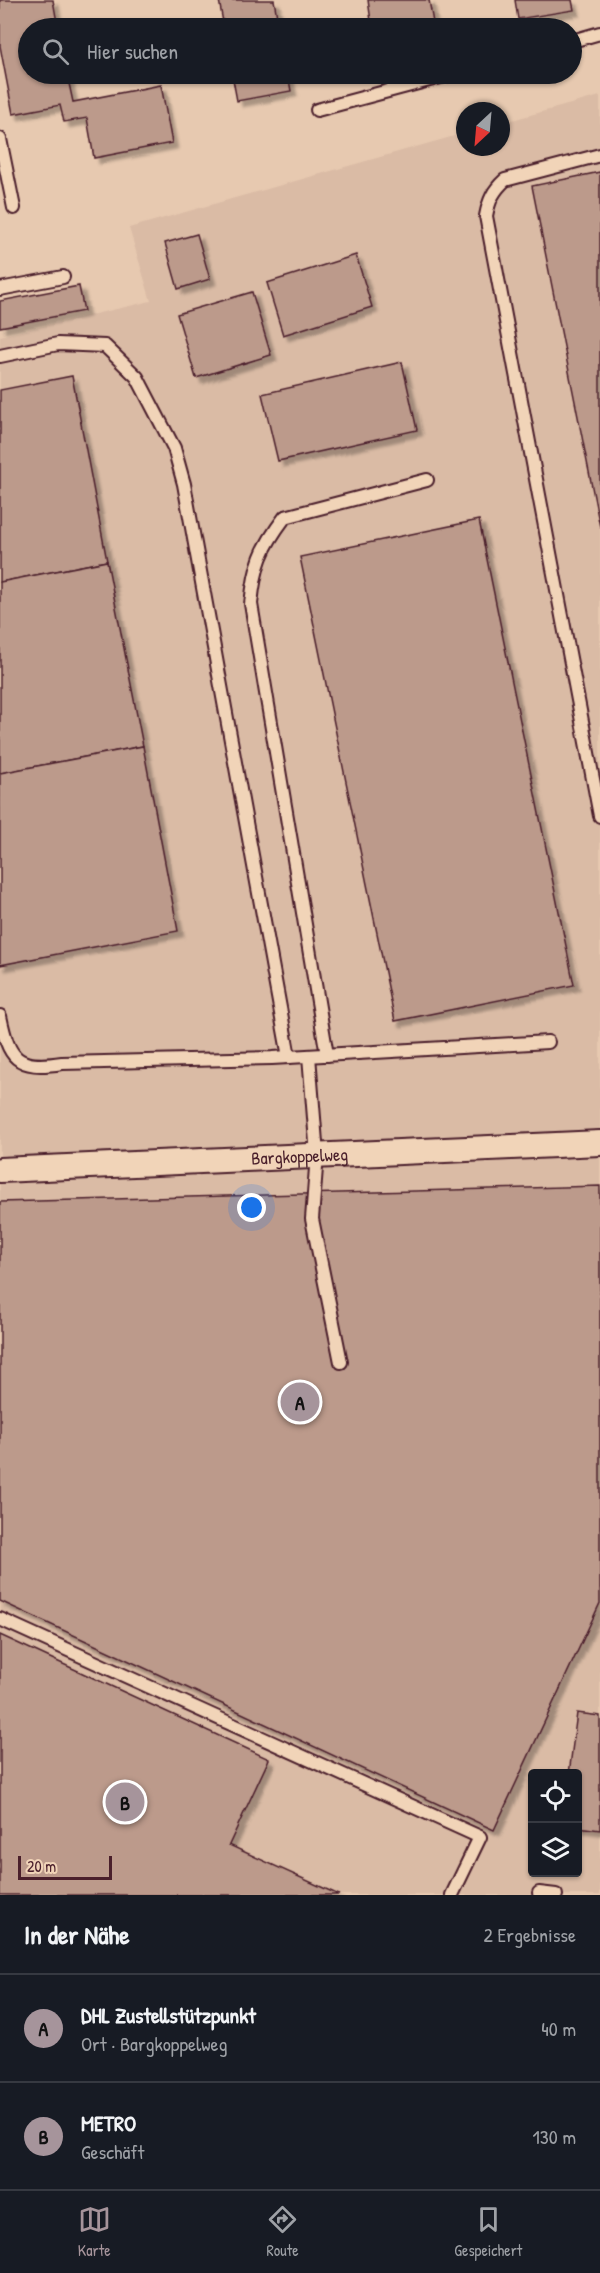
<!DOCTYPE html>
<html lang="de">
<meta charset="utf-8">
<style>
:root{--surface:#171b24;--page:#242831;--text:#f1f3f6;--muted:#9ea1a6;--line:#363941;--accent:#a6949b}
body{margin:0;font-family:"Patrick Hand",sans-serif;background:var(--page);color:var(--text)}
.controls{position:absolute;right:18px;bottom:18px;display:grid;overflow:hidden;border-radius:6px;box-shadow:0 2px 4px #0004}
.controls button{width:54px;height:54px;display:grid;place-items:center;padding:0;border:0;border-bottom:2px solid var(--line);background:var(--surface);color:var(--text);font:30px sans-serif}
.compass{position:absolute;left:456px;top:102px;width:54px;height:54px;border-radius:50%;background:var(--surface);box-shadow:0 2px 4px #0004;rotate:206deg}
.scale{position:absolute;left:18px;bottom:15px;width:94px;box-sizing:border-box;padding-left:6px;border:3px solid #4a1f2b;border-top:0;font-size:16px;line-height:21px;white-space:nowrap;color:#4a1f2b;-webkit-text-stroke:4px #f1d4b8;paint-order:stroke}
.you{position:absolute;left:252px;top:1208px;width:21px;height:21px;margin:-15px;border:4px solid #fff;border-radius:50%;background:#1a73e8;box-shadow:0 0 0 9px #1a73e833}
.badge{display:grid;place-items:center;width:39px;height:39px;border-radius:50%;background:var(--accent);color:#111;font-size:20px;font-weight:700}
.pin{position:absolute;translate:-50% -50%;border:3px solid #fff;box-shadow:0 2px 6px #0006}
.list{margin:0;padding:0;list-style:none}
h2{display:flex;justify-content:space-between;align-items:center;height:78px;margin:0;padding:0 24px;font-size:26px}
h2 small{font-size:20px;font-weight:400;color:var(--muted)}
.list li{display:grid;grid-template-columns:39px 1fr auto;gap:18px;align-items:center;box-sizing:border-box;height:108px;padding:0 24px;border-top:2px solid var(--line)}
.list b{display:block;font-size:22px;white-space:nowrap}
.list p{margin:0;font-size:20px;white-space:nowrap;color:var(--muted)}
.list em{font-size:20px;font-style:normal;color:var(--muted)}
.icon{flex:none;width:33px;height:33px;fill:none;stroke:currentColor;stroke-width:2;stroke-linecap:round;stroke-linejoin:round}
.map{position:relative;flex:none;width:600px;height:1895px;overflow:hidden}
.search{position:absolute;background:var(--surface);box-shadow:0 2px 4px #0004;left:18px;right:18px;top:18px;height:66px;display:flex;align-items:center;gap:15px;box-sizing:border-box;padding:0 21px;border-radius:33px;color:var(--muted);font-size:22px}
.sheet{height:294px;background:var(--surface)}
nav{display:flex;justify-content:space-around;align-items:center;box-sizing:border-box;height:84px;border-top:2px solid var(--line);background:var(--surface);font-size:16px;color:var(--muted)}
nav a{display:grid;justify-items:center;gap:3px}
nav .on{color:var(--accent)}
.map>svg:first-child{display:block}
.built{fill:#dabba5;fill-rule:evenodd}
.building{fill:#bc9a8b;stroke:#4a1f2b;stroke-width:1.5;filter:url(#shadow)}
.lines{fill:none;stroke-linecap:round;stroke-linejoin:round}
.service-casing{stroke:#4a1f2b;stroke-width:16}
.minor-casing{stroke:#4a1f2b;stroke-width:28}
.service{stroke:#f1d4b8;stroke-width:12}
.minor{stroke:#f1d4b8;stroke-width:24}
.labels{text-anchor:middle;stroke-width:6;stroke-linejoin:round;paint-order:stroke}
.street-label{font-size:18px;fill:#4a1f2b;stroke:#f1d4b8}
</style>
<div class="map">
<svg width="600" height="1895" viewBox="0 0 600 1895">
<defs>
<filter id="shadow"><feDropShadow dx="5.5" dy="5.5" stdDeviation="1.5" flood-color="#0004"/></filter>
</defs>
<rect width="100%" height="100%" fill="#e7c9b0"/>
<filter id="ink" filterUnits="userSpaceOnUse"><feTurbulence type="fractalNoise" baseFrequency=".0167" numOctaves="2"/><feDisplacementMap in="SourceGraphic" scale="12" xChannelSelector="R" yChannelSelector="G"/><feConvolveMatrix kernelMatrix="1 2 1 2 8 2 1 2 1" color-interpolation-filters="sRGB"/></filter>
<g filter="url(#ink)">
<g class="built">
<path d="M 600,96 L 600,1186 L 0,1202 L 0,336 L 151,301 L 129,228 L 465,133 L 465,147 L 501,147 L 501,123 Z"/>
<path d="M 0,1601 L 493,1830 L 600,1603 L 600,1895 L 0,1895 ZM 532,1774 L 578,1774 L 578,1872 L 532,1872 Z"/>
</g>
<g class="building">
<path d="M 0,0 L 53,0 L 58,28 L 28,28 L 28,74 L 67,74 L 73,102 L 161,85 L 172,143 L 94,158 L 87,118 L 64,122 L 60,105 L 13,114 L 0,46 Z"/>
<path d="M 219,0 L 274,0 L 279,28 L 224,28 Z"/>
<path d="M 368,0 L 429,0 L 434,28 L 372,28 Z"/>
<path d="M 515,0 L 572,0 L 574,10 L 518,19 Z"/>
<path d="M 232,74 L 288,74 L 291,91 L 237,101 Z"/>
<path d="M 600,172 L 600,527 L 532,186 Z"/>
<path d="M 197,234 L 210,279 L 178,289 L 165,243 Z"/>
<path d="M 356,255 L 372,307 L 283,335 L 267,283 Z"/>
<path d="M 79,286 L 84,311 L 0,327 L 0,301 Z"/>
<path d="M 252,292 L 271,355 L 196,378 L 177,314 Z"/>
<path d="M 402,362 L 417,430 L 278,461 L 262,394 Z"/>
<path d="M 72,376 L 107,561 L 0,582 L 0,390 Z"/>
<path d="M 479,520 L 574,985 L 395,1021 L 300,557 Z"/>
<path d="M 107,561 L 143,746 L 0,773 L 0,582 Z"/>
<path d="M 143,746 L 178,931 L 0,965 L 0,773 Z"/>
<path d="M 600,1186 L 600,1603 L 494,1830 L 0,1601 L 0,1202 Z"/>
<path d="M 0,1635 L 269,1759 L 229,1845 L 339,1895 L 0,1895 Z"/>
<path d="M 577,1713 L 600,1716 L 600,1830 L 578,1827 L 578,1774 L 569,1774 Z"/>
</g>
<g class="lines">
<g class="service-casing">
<g id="service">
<path d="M 572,41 L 600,33"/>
<path d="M 317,110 L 452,74"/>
<path d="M 0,139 L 14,208"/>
<path d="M 600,155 L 505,180 C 493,191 489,200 486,216 L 600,816"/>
<path d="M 0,289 L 63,277"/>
<path d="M 0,356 L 58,344 L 105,346 L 137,377 L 174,448 L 184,484 L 289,1057"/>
<path d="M 0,1016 C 9,1059 16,1070 62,1063 L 272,1058 L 548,1042"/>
<path d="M 327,1055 L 251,604 C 255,565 261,549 285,517 L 427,480"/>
<path d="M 309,1056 L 317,1155 L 312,1219 L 341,1362"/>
<path d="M 0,1619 L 480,1837 L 452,1895"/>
<path d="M 539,1893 L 556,1895"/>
</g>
</g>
<g class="minor-casing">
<g id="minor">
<path id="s1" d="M 0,1170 L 600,1143"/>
</g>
</g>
<use href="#service" class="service"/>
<use href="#minor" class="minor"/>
</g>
</g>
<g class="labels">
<g class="street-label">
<text dy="6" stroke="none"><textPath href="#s1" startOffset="300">Bargkoppelweg</textPath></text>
</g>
</g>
</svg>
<div class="controls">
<button><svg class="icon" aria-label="locate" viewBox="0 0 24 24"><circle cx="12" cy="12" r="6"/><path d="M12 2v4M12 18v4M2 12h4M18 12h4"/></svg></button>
<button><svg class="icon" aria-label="layers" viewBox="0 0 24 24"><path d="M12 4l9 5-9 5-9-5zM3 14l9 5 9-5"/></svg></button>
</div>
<svg class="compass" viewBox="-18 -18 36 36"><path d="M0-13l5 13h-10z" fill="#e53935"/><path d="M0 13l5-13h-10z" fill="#9ea1a6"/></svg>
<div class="scale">20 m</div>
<div class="you"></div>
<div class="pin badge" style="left:300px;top:1402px">A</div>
<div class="pin badge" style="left:125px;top:1802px">B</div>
<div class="search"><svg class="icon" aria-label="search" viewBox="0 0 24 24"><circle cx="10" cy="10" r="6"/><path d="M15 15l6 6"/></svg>Hier suchen</div>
</div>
<section class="sheet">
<h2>In der Nähe<small>2 Ergebnisse</small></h2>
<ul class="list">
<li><span class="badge">A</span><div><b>DHL Zustellstützpunkt</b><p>Ort · Bargkoppelweg</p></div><em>40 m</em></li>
<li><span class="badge">B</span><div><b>METRO</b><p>Geschäft</p></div><em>130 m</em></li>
</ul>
</section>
<nav>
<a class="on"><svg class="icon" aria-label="map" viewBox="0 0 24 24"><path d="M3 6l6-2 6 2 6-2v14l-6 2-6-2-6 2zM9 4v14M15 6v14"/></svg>Karte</a>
<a><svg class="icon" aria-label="directions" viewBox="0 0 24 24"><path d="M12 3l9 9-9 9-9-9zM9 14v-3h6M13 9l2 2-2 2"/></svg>Route</a>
<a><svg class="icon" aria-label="saved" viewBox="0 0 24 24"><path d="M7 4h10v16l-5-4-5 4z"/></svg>Gespeichert</a>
</nav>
